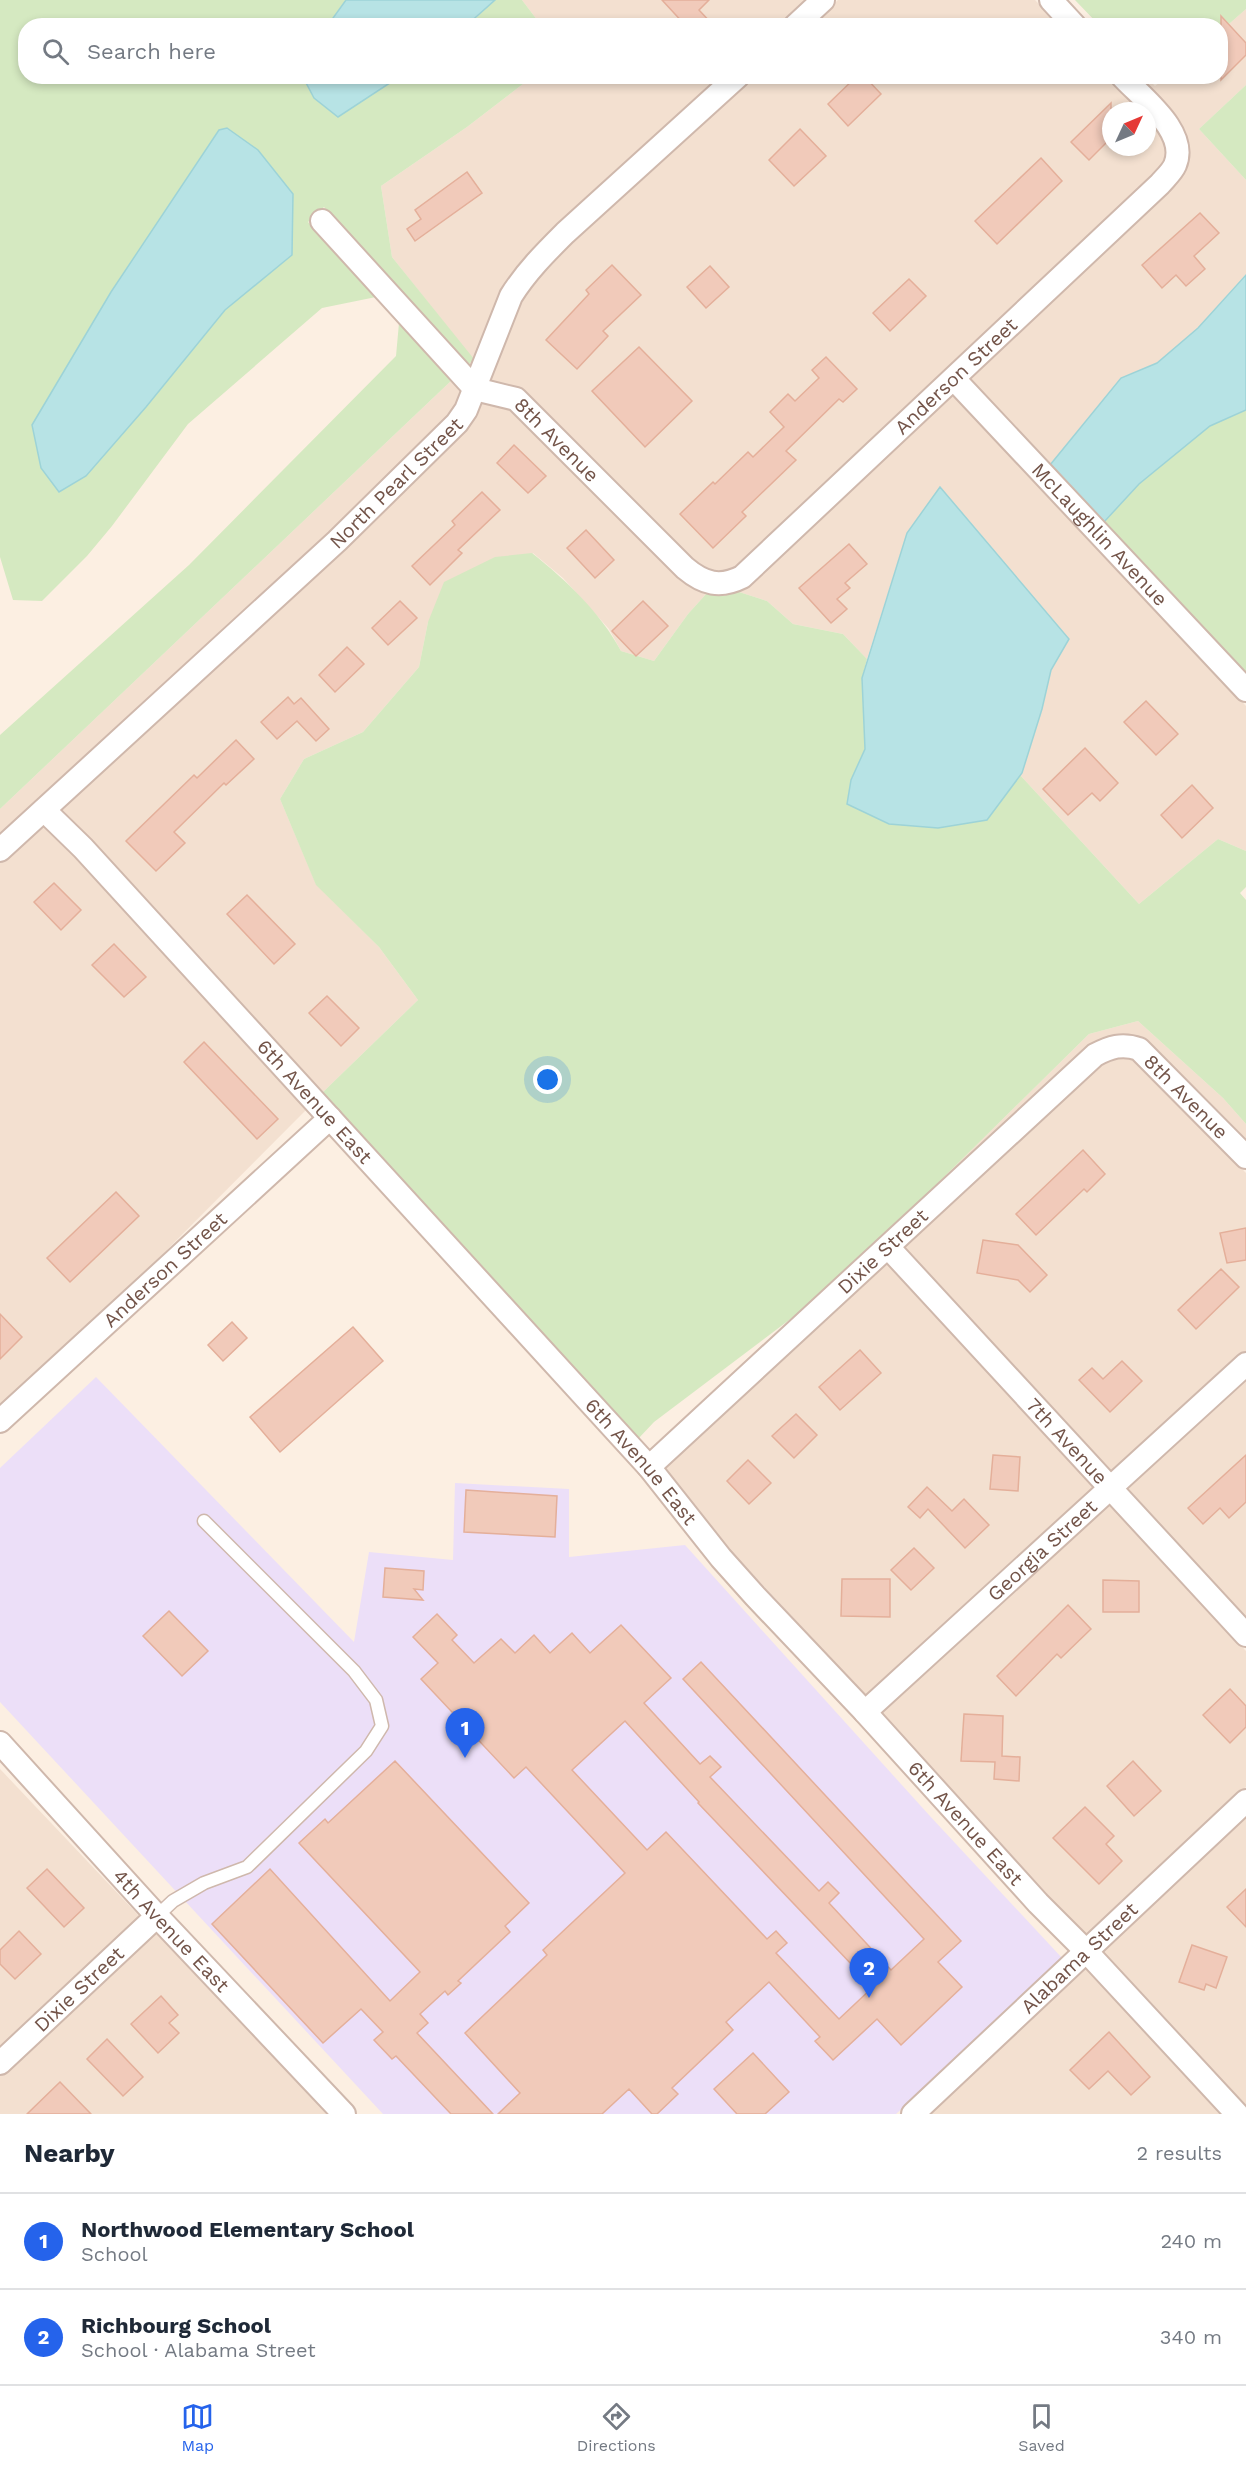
<!DOCTYPE html>
<meta charset="utf-8">
<style>
:root{--surface:#fff;--page:#f6f6f7;--text:#1f2937;--muted:#747a83;--line:#e0e1e3;--accent:#2563eb}
body{margin:0;font-family:"Work Sans",sans-serif;background:var(--page);color:var(--text)}
.compass{position:absolute;left:1102px;top:102px;width:54px;height:54px;border-radius:50%;background:var(--surface);box-shadow:0 3px 9px #0003;rotate:46deg}
.you{position:absolute;left:548px;top:1080px;width:21px;height:21px;margin:-15px;border:4px solid #fff;border-radius:50%;background:#1a73e8;box-shadow:0 0 0 9px #1a73e833}
.badge{display:grid;place-items:center;width:39px;height:39px;border-radius:50%;background:var(--accent);color:#fff;font-size:20px;font-weight:700}
.pin{position:absolute;translate:-50% -50px;filter:drop-shadow(0 2px 3px #0008)}
.pin::after{content:'';position:absolute;top:32px;width:21px;height:18px;background:inherit;clip-path:polygon(0 0,100% 0,50% 100%)}
.list{margin:0;padding:0;list-style:none}
h2{display:flex;justify-content:space-between;align-items:center;height:78px;margin:0;padding:0 24px;font-size:26px}
h2 small{font-size:20px;font-weight:400;color:var(--muted)}
.list li{display:grid;grid-template-columns:39px 1fr auto;gap:18px;align-items:center;box-sizing:border-box;height:96px;padding:0 24px;border-top:2px solid var(--line)}
.list b{display:block;font-size:22px;white-space:nowrap}
.list p{margin:0;font-size:20px;white-space:nowrap;color:var(--muted)}
.list em{font-size:20px;font-style:normal;color:var(--muted)}
.icon{flex:none;width:33px;height:33px;fill:none;stroke:currentColor;stroke-width:2;stroke-linecap:round;stroke-linejoin:round}
.map{position:relative;flex:none;width:1246px;height:2114px;overflow:hidden}
.search{position:absolute;background:var(--surface);box-shadow:0 3px 9px #0003;left:18px;right:18px;top:18px;height:66px;display:flex;align-items:center;gap:15px;box-sizing:border-box;padding:0 21px;border-radius:24px;color:var(--muted);font-size:22px}
.sheet{height:270px;background:var(--surface)}
nav{display:flex;justify-content:space-around;align-items:center;box-sizing:border-box;height:84px;border-top:2px solid var(--line);background:var(--surface);font-size:16px;color:var(--muted)}
nav a{display:grid;justify-items:center;gap:3px}
nav .on{color:var(--accent)}
.map>svg:first-child{display:block}
.residential{fill:#f3e0d0}
.education{fill:#ecdff8}
.green{fill:#d5e9c1;fill-rule:evenodd}
.water{fill:#b7e3e5;stroke:#9dd3d7;stroke-width:1.5}
.building{fill:#f1caba;stroke:#e4af9a;stroke-width:1.5;fill-rule:evenodd}
.lines{fill:none;stroke-linecap:round;stroke-linejoin:round}
.service-casing{stroke:#cfb8ac;stroke-width:15}
.minor-casing{stroke:#cfb8ac;stroke-width:26}
.service{stroke:#fff;stroke-width:12}
.minor{stroke:#fff;stroke-width:22}
.labels{text-anchor:middle;stroke-width:6;stroke-linejoin:round;paint-order:stroke}
.street-label{font-size:20px;fill:#735449;stroke:#fff4e8}
</style>
<div class="map">
<svg width="1246" height="2114" viewBox="0 0 1246 2114">
<rect width="100%" height="100%" fill="#fcefe2"/>
<g class="residential">
<path d="M 522,0 L 809,0 L 781,26 L 541,25 Z"/>
<path d="M 838,0 L 1035,0 L 1059,25 L 810,26 Z"/>
<path d="M 1246,9 L 1246,85 L 1199,129 L 1246,180 L 1246,275 L 1198,328 L 1157,363 L 1121,378 L 1050,465 L 968,378 L 1188,161 L 1190,143 L 1188,143 L 1181,123 L 1138,77 L 1146,77 L 1155,86 L 1167,77 L 1220,76 L 1221,31 Z"/>
<path d="M 532,77 L 724,77 L 558,226 L 472,369 L 468,365 L 473,359 L 392,257 L 381,186 L 467,127 Z"/>
<path d="M 753,77 L 1107,77 L 1139,111 L 1111,111 L 1111,147 L 1147,147 L 1147,119 L 1163,137 L 1167,148 L 1165,162 L 1153,178 L 737,568 L 721,573 L 704,569 L 693,560 L 524,391 L 488,381 L 520,300 L 527,288 L 572,240 Z"/>
<path d="M 452,380 L 462,392 L 449,417 L 331,534 L 0,837 L 0,809 Z"/>
<path d="M 952,394 L 1246,706 L 1246,851 L 1218,839 L 1139,904 L 1020,775 L 1042,709 L 1051,670 L 1069,639 L 940,487 L 907,533 L 867,659 L 843,634 L 793,624 L 767,601 L 736,591 Z"/>
<path d="M 480,401 L 510,408 L 678,576 L 690,587 L 707,593 L 688,614 L 654,661 L 621,651 L 609,629 L 563,578 L 533,553 L 428,622 L 419,667 L 363,732 L 304,759 L 280,799 L 316,884 L 379,947 L 418,1000 L 322,1093 L 91,840 L 59,809 Z"/>
<path d="M 42,824 L 75,855 L 307,1109 L 119,1298 L 0,1407 L 0,863 Z"/>
<path d="M 1138,1021 L 1223,1098 L 1246,1124 L 1246,1141 L 1147,1041 L 1134,1035 L 1112,1036 L 1089,1047 L 874,1246 L 1089,1034 Z"/>
<path d="M 1127,1056 L 1132,1058 L 1156,1080 L 1246,1173 L 1246,1351 L 1113,1472 L 903,1247 L 1100,1063 L 1112,1057 Z"/>
<path d="M 886,1261 L 1096,1487 L 867,1697 L 730,1550 L 663,1467 Z"/>
<path d="M 1246,1377 L 1246,1618 L 1126,1486 Z"/>
<path d="M 1109,1502 L 1246,1651 L 1246,1787 L 1087,1937 L 1046,1895 L 880,1711 Z"/>
<path d="M 0,1769 L 141,1918 L 0,2049 Z"/>
<path d="M 1246,1814 L 1246,2107 L 1101,1951 Z"/>
<path d="M 155,1931 L 328,2114 L 0,2114 L 0,2076 Z"/>
<path d="M 1084,1966 L 1222,2114 L 927,2114 Z"/>
</g>
<path class="education" d="M 96,1377 L 354,1642 L 369,1552 L 453,1560 L 455,1483 L 569,1489 L 569,1557 L 685,1545 L 929,1815 L 1063,1959 L 896,2114 L 383,2114 L 0,1702 L 0,1468 Z"/>
<g class="green">
<path d="M 0,0 L 346,0 L 328,25 L 26,26 L 26,76 L 303,77 L 314,98 L 338,117 L 399,77 L 532,77 L 467,127 L 381,186 L 392,257 L 474,359 L 468,365 L 324,207 L 308,222 L 376,297 L 322,308 L 188,424 L 112,526 L 87,556 L 42,601 L 13,600 L 0,557 ZM 219,130 L 292,255 L 225,310 L 146,407 L 86,476 L 59,492 L 32,425 L 111,292 Z"/>
<path d="M 495,0 L 522,0 L 541,25 L 467,26 Z"/>
<path d="M 1075,0 L 1246,0 L 1246,9 L 1221,31 L 1220,26 L 1099,25 Z"/>
<path d="M 1246,85 L 1246,180 L 1199,129 Z"/>
<path d="M 399,323 L 452,380 L 0,809 L 0,735 L 189,565 L 396,356 Z"/>
<path d="M 1246,410 L 1246,674 L 1104,522 L 1139,484 L 1210,426 Z"/>
<path d="M 532,553 C 567,581 600,612 621,651 L 654,661 L 688,614 L 707,593 L 724,596 L 736,591 L 767,601 L 793,624 L 843,634 L 867,659 L 862,678 L 865,749 L 851,780 L 847,804 L 889,824 L 987,820 L 1020,775 L 1139,904 L 1218,839 L 1246,851 L 1246,887 L 1240,893 L 1246,900 L 1246,1124 L 1223,1098 L 1138,1021 L 1089,1034 L 874,1246 L 805,1308 L 654,1422 L 638,1439 L 322,1093 L 418,1000 L 379,947 L 316,885 L 280,799 L 304,759 L 363,732 L 419,667 L 428,622 L 444,582 L 495,557 Z"/>
</g>
<g class="water">
<path d="M 346,0 L 495,0 L 467,25 L 328,25 Z"/>
<path d="M 303,77 L 399,77 L 338,117 L 314,98 Z"/>
<path d="M 227,128 L 258,150 L 293,194 L 292,255 L 225,310 L 146,407 L 86,476 L 59,492 L 41,468 L 32,425 L 111,292 L 219,130 Z"/>
<path d="M 1246,275 L 1246,410 L 1210,426 L 1139,484 L 1104,522 L 1050,465 L 1121,378 L 1157,363 L 1198,328 Z"/>
<path d="M 940,487 L 1069,639 L 1051,670 L 1042,709 L 1022,773 L 987,820 L 938,828 L 889,824 L 847,804 L 851,780 L 865,749 L 862,678 L 907,533 Z"/>
</g>
<g class="building">
<path d="M 662,0 L 709,0 L 699,10 L 714,26 L 686,26 Z"/>
<path d="M 1221,16 L 1246,43 L 1246,55 L 1221,80 Z"/>
<path d="M 857,76 L 864,76 L 881,94 L 848,126 L 828,104 Z"/>
<path d="M 1111,103 L 1111,138 L 1089,160 L 1071,142 Z"/>
<path d="M 800,129 L 826,156 L 794,186 L 769,160 Z"/>
<path d="M 1041,158 L 1062,181 L 997,244 L 975,221 Z"/>
<path d="M 467,172 L 482,193 L 415,241 L 407,229 L 421,219 L 415,210 Z"/>
<path d="M 1200,213 L 1219,233 L 1194,256 L 1205,269 L 1186,286 L 1176,275 L 1162,288 L 1142,265 Z"/>
<path d="M 612,265 L 641,295 L 603,331 L 608,336 L 577,369 L 546,340 L 589,294 L 586,290 Z"/>
<path d="M 710,266 L 729,287 L 706,308 L 687,287 Z"/>
<path d="M 909,279 L 926,296 L 890,331 L 873,313 Z"/>
<path d="M 639,347 L 692,401 L 645,447 L 592,391 Z"/>
<path d="M 826,357 L 857,389 L 843,402 L 839,399 L 786,451 L 796,460 L 742,512 L 746,516 L 713,548 L 680,514 L 713,482 L 715,484 L 748,452 L 753,457 L 784,427 L 770,412 L 788,394 L 795,401 L 819,378 L 812,370 Z"/>
<path d="M 514,445 L 546,476 L 528,493 L 497,463 Z"/>
<path d="M 482,492 L 500,510 L 458,550 L 462,553 L 430,585 L 412,566 L 455,525 L 452,521 Z"/>
<path d="M 586,530 L 614,560 L 595,578 L 567,548 Z"/>
<path d="M 849,544 L 867,564 L 845,583 L 850,588 L 837,599 L 847,609 L 831,623 L 799,588 Z"/>
<path d="M 400,601 L 417,618 L 388,645 L 372,628 Z"/>
<path d="M 643,601 L 668,626 L 636,656 L 612,631 Z"/>
<path d="M 347,647 L 364,664 L 335,692 L 319,675 Z"/>
<path d="M 288,697 L 294,704 L 301,698 L 329,729 L 316,741 L 297,721 L 277,739 L 261,722 Z"/>
<path d="M 1146,701 L 1178,734 L 1156,755 L 1124,722 Z"/>
<path d="M 236,740 L 254,759 L 226,785 L 224,783 L 174,832 L 185,843 L 156,871 L 126,841 L 194,775 L 197,778 Z"/>
<path d="M 1085,748 L 1118,783 L 1100,801 L 1092,793 L 1068,815 L 1043,789 Z"/>
<path d="M 1192,785 L 1213,808 L 1182,838 L 1161,815 Z"/>
<path d="M 54,883 L 81,910 L 61,930 L 34,902 Z"/>
<path d="M 247,895 L 295,944 L 274,964 L 227,914 Z"/>
<path d="M 114,944 L 146,977 L 124,997 L 92,965 Z"/>
<path d="M 327,996 L 359,1028 L 341,1046 L 309,1013 Z"/>
<path d="M 204,1042 L 278,1119 L 257,1139 L 184,1062 Z"/>
<path d="M 1083,1150 L 1105,1174 L 1087,1192 L 1084,1189 L 1036,1235 L 1016,1214 Z"/>
<path d="M 116,1192 L 139,1216 L 70,1282 L 47,1258 Z"/>
<path d="M 1246,1228 L 1246,1260 L 1227,1263 L 1220,1233 Z"/>
<path d="M 983,1240 L 1018,1245 L 1047,1275 L 1030,1292 L 1018,1280 L 977,1273 Z"/>
<path d="M 1221,1269 L 1239,1287 L 1196,1329 L 1178,1310 Z"/>
<path d="M 0,1314 L 22,1337 L 0,1359 Z"/>
<path d="M 232,1322 L 247,1338 L 223,1361 L 208,1345 Z"/>
<path d="M 353,1327 L 383,1361 L 280,1452 L 250,1417 Z"/>
<path d="M 860,1350 L 881,1373 L 840,1410 L 819,1387 Z"/>
<path d="M 1122,1361 L 1142,1381 L 1110,1412 L 1079,1380 L 1092,1368 L 1103,1379 Z"/>
<path d="M 796,1414 L 817,1435 L 794,1458 L 772,1436 Z"/>
<path d="M 993,1455 L 1020,1457 L 1018,1491 L 990,1489 Z"/>
<path d="M 1246,1455 L 1246,1502 L 1229,1518 L 1220,1508 L 1203,1524 L 1188,1508 Z"/>
<path d="M 748,1460 L 771,1483 L 749,1504 L 727,1481 Z"/>
<path d="M 927,1487 L 952,1511 L 964,1499 L 989,1525 L 965,1548 L 928,1509 L 920,1518 L 908,1507 Z"/>
<path d="M 466,1490 L 557,1496 L 555,1537 L 464,1532 Z"/>
<path d="M 914,1548 L 934,1568 L 911,1590 L 891,1570 Z"/>
<path d="M 385,1568 L 424,1571 L 423,1590 L 414,1589 L 423,1600 L 383,1597 Z"/>
<path d="M 842,1579 L 890,1579 L 890,1617 L 841,1616 Z"/>
<path d="M 1103,1580 L 1139,1581 L 1139,1612 L 1103,1612 Z"/>
<path d="M 1068,1605 L 1091,1629 L 1061,1658 L 1057,1654 L 1016,1696 L 997,1676 Z"/>
<path d="M 169,1611 L 208,1651 L 182,1676 L 143,1636 Z"/>
<path d="M 437,1614 L 457,1635 L 452,1640 L 474,1663 L 501,1639 L 515,1653 L 534,1635 L 550,1653 L 572,1633 L 590,1653 L 621,1625 L 671,1678 L 644,1703 L 700,1764 L 710,1756 L 721,1767 L 710,1777 L 819,1891 L 828,1882 L 839,1893 L 829,1903 L 891,1970 L 924,1939 L 683,1679 L 701,1662 L 961,1941 L 938,1962 L 962,1987 L 901,2045 L 877,2019 L 833,2060 L 815,2041 L 820,2037 L 769,1982 L 726,2022 L 733,2030 L 672,2088 L 678,2094 L 657,2114 L 652,2114 L 629,2089 L 602,2114 L 498,2114 L 520,2093 L 465,2033 L 547,1955 L 543,1950 L 625,1873 L 526,1767 L 514,1778 L 421,1679 L 438,1663 L 413,1637 ZM 625,1721 L 699,1802 L 698,1803 L 873,1987 L 839,2019 L 776,1953 L 787,1943 L 776,1931 L 767,1939 L 666,1832 L 647,1850 L 572,1770 Z"/>
<path d="M 1230,1689 L 1246,1706 L 1246,1727 L 1230,1743 L 1203,1715 Z"/>
<path d="M 964,1714 L 1003,1716 L 1002,1756 L 1020,1757 L 1019,1781 L 994,1779 L 995,1762 L 961,1761 Z"/>
<path d="M 395,1761 L 529,1903 L 505,1926 L 510,1932 L 458,1981 L 461,1983 L 448,1995 L 445,1991 L 420,2014 L 428,2023 L 417,2033 L 493,2114 L 451,2114 L 396,2056 L 392,2059 L 374,2040 L 383,2032 L 361,2009 L 323,2043 L 212,1924 L 270,1869 L 390,2001 L 420,1972 L 299,1843 L 325,1819 L 328,1823 Z"/>
<path d="M 1133,1761 L 1161,1791 L 1134,1816 L 1107,1786 Z"/>
<path d="M 1085,1807 L 1114,1836 L 1106,1844 L 1122,1861 L 1099,1884 L 1053,1838 Z"/>
<path d="M 47,1869 L 84,1908 L 64,1927 L 27,1888 Z"/>
<path d="M 1246,1889 L 1246,1927 L 1227,1907 Z"/>
<path d="M 19,1931 L 41,1954 L 15,1979 L 0,1964 L 0,1950 Z"/>
<path d="M 1192,1945 L 1227,1957 L 1216,1988 L 1206,1984 L 1204,1990 L 1179,1982 Z"/>
<path d="M 161,1996 L 178,2015 L 169,2023 L 179,2033 L 158,2053 L 131,2024 Z"/>
<path d="M 1109,2032 L 1150,2077 L 1131,2095 L 1108,2071 L 1089,2089 L 1070,2070 Z"/>
<path d="M 107,2039 L 143,2077 L 123,2096 L 87,2059 Z"/>
<path d="M 753,2053 L 789,2092 L 765,2114 L 737,2114 L 714,2089 Z"/>
<path d="M 60,2082 L 91,2114 L 27,2114 Z"/>
</g>
<g class="lines">
<g class="service-casing">
<path id="service" d="M 157,1916 L 173,1901 L 204,1883 L 247,1867 L 366,1751 L 382,1726 L 376,1700 L 354,1671 L 204,1521"/>
</g>
<g class="minor-casing">
<g id="minor">
<path d="M 1051,0 L 1075,26"/>
<path d="M 795,26 L 823,0"/>
<path id="s1" d="M 322,221 L 475,389 L 516,399 L 685,568 C 704,584 720,588 742,577 L 1160,184 C 1165,178 1172,172 1175,165 C 1189,132 1142,98 1122,76"/>
<path id="s2" d="M 954,379 L 1246,690"/>
<path id="s3" d="M 44,810 L 83,848 L 649,1467 L 721,1558 L 755,1596 L 865,1712 L 1038,1903 L 1086,1951 L 1237,2114"/>
<path id="s4" d="M 0,850 L 337,541 L 457,423 L 466,410 L 511,296 C 526,272 545,253 565,233 L 738,76"/>
<path id="s5" d="M 888,1247 L 1246,1635"/>
<path id="s6" d="M 0,1421 L 330,1118"/>
<path id="s7" d="M 649,1467 L 1095,1055 C 1110,1047 1122,1043 1139,1049 L 1246,1157"/>
<path id="s8" d="M 865,1712 L 1246,1364"/>
<path id="s9" d="M 0,1743 L 157,1916 L 344,2114"/>
<path id="s10" d="M 0,2063 L 157,1916"/>
<path id="s11" d="M 913,2114 L 1246,1801"/>
</g>
</g>
<use href="#service" class="service"/>
<use href="#minor" class="minor"/>
</g>
<g class="labels">
<g class="street-label">
<text dy="7" stroke="none"><textPath href="#s1" startOffset="864">Anderson Street</textPath></text>
<text dy="7" stroke="none"><textPath href="#s1" startOffset="327">8th Avenue</textPath></text>
<text dy="7" stroke="none"><textPath href="#s4" startOffset="540">North Pearl Street</textPath></text>
<text dy="7" stroke="none"><textPath href="#s2" startOffset="213">McLaughlin Avenue</textPath></text>
<text dy="7" stroke="none"><textPath href="#s7" startOffset="720">8th Avenue</textPath></text>
<text dy="7" stroke="none"><textPath href="#s3" startOffset="398">6th Avenue East</textPath></text>
<text dy="7" stroke="none"><textPath href="#s7" startOffset="318">Dixie Street</textPath></text>
<text dy="7" stroke="none"><textPath href="#s6" startOffset="224">Anderson Street</textPath></text>
<text dy="7" stroke="none"><textPath href="#s5" startOffset="264">7th Avenue</textPath></text>
<text dy="7" stroke="none"><textPath href="#s3" startOffset="884">6th Avenue East</textPath></text>
<text dy="7" stroke="none"><textPath href="#s8" startOffset="240">Georgia Street</textPath></text>
<text dy="7" stroke="none"><textPath href="#s3" startOffset="1370">6th Avenue East</textPath></text>
<text dy="7" stroke="none"><textPath href="#s9" startOffset="254">4th Avenue East</textPath></text>
<text dy="7" stroke="none"><textPath href="#s11" startOffset="228">Alabama Street</textPath></text>
<text dy="7" stroke="none"><textPath href="#s10" startOffset="108">Dixie Street</textPath></text>
</g>
</g>
</svg>
<svg class="compass" viewBox="-18 -18 36 36"><path d="M0-13l5 13h-10z" fill="#e53935"/><path d="M0 13l5-13h-10z" fill="#747a83"/></svg>
<div class="you"></div>
<div class="pin badge" style="left:465px;top:1758px">1</div>
<div class="pin badge" style="left:869px;top:1998px">2</div>
<div class="search"><svg class="icon" aria-label="search" viewBox="0 0 24 24"><circle cx="10" cy="10" r="6"/><path d="M15 15l6 6"/></svg>Search here</div>
</div>
<section class="sheet">
<h2>Nearby<small>2 results</small></h2>
<ul class="list">
<li><span class="badge">1</span><div><b>Northwood Elementary School</b><p>School</p></div><em>240 m</em></li>
<li><span class="badge">2</span><div><b>Richbourg School</b><p>School · Alabama Street</p></div><em>340 m</em></li>
</ul>
</section>
<nav>
<a class="on"><svg class="icon" aria-label="map" viewBox="0 0 24 24"><path d="M3 6l6-2 6 2 6-2v14l-6 2-6-2-6 2zM9 4v14M15 6v14"/></svg>Map</a>
<a><svg class="icon" aria-label="directions" viewBox="0 0 24 24"><path d="M12 3l9 9-9 9-9-9zM9 14v-3h6M13 9l2 2-2 2"/></svg>Directions</a>
<a><svg class="icon" aria-label="saved" viewBox="0 0 24 24"><path d="M7 4h10v16l-5-4-5 4z"/></svg>Saved</a>
</nav>
